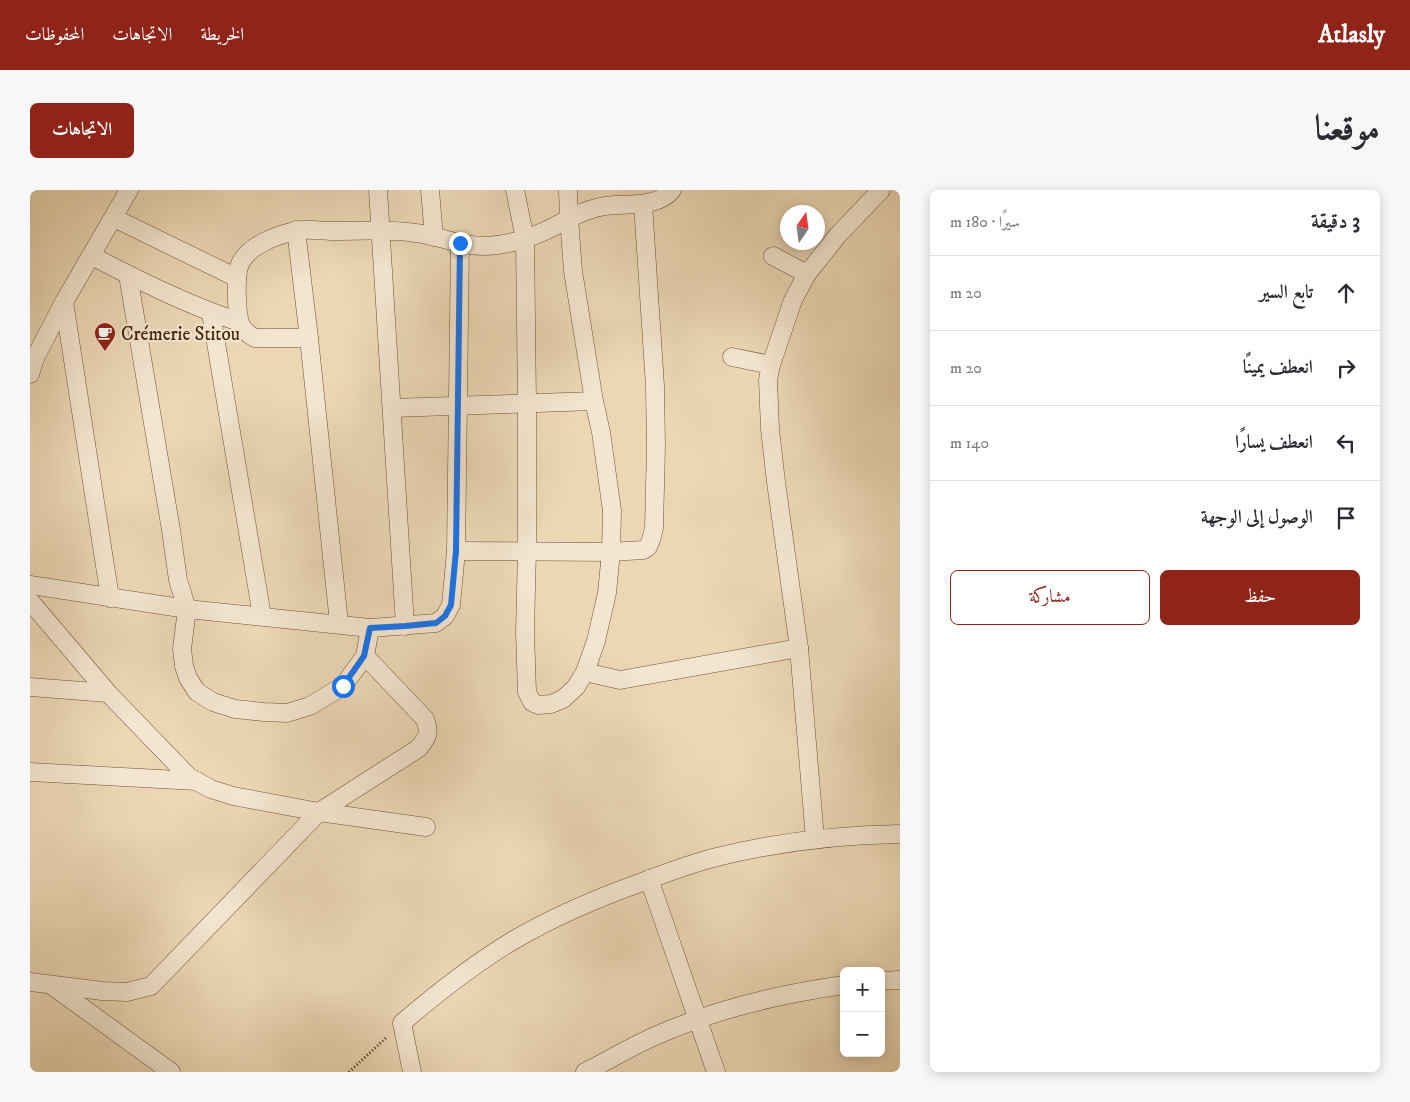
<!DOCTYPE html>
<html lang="ar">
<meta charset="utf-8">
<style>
:root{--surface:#fff;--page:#f7f7f7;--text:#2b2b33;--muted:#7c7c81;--line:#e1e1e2;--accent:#8f2418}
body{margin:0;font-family:"IM FELL DW Pica",Amiri,serif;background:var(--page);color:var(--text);direction:rtl}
.controls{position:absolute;right:15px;bottom:15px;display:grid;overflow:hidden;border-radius:8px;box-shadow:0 2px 12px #0003}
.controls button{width:45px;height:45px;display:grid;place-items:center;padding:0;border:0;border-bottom:1px solid var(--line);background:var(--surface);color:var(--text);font:25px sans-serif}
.compass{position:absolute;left:750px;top:15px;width:45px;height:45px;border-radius:50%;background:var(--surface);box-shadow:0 2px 12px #0003;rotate:13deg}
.stop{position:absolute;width:15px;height:15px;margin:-11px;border:4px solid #1a73e8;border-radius:50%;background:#fff}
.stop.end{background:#1a73e8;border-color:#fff;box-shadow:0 1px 5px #0008}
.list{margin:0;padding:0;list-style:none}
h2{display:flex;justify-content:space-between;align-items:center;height:65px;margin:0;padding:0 20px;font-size:21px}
h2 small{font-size:16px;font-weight:400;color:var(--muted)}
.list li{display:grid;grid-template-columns:32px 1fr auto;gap:15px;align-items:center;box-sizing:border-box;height:75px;padding:0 20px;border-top:1px solid var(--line)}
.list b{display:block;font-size:19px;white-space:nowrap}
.list em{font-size:16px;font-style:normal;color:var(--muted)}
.actions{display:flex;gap:10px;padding:15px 20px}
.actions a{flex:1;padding:11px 0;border:1px solid var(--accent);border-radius:8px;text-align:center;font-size:18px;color:var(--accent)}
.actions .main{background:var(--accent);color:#fff}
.icon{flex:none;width:28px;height:28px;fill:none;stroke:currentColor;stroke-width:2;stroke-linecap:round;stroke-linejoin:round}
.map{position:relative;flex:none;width:870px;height:882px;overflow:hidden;direction:ltr;border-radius:8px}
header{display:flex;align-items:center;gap:30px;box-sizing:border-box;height:70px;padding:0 25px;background:var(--accent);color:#fff}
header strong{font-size:24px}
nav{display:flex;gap:28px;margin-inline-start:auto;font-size:18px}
.intro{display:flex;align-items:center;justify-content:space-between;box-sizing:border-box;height:120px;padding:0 30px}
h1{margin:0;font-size:35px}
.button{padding:12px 22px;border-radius:8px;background:var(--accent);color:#fff;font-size:18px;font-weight:700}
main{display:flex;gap:30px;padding:0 30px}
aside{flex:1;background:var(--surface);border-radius:8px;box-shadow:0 2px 12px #0003}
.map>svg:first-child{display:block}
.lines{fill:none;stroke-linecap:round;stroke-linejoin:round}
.minor-casing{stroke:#6d5136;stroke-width:19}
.path{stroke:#43240b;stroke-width:3;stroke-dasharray:1 2.5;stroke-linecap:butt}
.minor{stroke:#f3e5cf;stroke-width:18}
.route{stroke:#1a73e8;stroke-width:6}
.labels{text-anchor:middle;stroke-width:4.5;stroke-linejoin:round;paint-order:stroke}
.poi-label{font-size:19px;fill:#43240b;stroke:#f3e5cf;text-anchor:start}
</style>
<header>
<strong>Atlasly</strong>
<nav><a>الخريطة</a><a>الاتجاهات</a><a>المحفوظات</a></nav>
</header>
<div class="intro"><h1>موقعنا</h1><a class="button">الاتجاهات</a></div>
<main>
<aside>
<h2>3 دقيقة<small>سيرًا · 180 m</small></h2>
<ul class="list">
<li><svg class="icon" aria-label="ahead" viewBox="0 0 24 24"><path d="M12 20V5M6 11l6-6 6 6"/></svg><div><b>تابع السير</b></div><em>20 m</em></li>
<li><svg class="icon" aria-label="right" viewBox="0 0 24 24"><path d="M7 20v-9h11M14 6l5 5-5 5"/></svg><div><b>انعطف يمينًا</b></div><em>20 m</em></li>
<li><svg class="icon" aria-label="left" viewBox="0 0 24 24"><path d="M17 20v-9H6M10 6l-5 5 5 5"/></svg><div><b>انعطف يسارًا</b></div><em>140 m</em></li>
<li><svg class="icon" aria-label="arrive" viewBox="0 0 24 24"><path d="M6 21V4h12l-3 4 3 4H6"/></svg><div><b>الوصول إلى الوجهة</b></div></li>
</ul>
<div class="actions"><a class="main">حفظ</a><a>مشاركة</a></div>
</aside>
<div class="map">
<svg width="870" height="882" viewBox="0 0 870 882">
<rect width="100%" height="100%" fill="#ecd7b5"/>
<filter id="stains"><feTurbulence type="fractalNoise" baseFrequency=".004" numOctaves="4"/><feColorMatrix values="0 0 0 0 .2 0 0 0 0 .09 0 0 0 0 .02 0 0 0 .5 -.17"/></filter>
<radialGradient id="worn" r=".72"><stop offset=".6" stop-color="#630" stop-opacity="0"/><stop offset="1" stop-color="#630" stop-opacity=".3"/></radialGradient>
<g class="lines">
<g class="minor-casing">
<g id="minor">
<path d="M 348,0 L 375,436"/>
<path d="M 400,0 L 404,47"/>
<path d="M 485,0 L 495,49 L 497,213 L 497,360 L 495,442 L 497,502 L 502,512 L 508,515 L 521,514 L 533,509 L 546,497 L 555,482 L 566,451 L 577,403 L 581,362 L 582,321 L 571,242 L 564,211 L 543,81 L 539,28 L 538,0"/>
<path d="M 84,28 L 207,88"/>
<path d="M 266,40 L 279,148 L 309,433"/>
<path d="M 62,66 C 110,91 158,115 209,132"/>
<path d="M 743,66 L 777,84"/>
<path d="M 98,85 L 141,340 L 148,390 L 157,419 L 152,459 L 154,476 L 158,488 L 167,502 L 183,512 L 205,519 L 234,522 L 257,523 L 280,516 L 313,496 L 335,466 L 340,438"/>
<path d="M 34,112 L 80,408"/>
<path d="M 181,123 L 232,426"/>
<path d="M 279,148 L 225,148 C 208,139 208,128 207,110 C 207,99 205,83 211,72 C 220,55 247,45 265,41 C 276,38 291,41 303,41 C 330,41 359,39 386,43 C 410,46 432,57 457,56 C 477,55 497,49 515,41 C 534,32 550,21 570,17 C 593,12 625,20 642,0"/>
<path d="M 702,167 L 741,175"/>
<path d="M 0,184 L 5,168 L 34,112 L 99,0"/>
<path d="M 363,218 L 564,211"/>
<path d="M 426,361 L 581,362 L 613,360 L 618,357 L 621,350 L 624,338 L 626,257 L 625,196 L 613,14"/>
<path d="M 0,395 L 157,419 L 340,438 L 406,433 L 415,426 L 421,415 L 426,361 L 430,53"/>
<path d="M 0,411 L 78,503 L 159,587 L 181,599 L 203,606 L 289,622 L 396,637"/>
<path d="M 555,482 L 590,490 L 769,458"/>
<path d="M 0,497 L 78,503"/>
<path d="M 0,582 L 167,591"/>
<path d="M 785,649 L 769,458 L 746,292 L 740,239 L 738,190 L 741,175 L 763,110 L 777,84 L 808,45 L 851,0"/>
<path d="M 619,689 L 686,882"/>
<path d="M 851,791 L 870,790"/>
<path d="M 0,792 L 72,801 L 97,802 L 121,796 L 289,622 L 389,558 C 398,546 400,544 395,529 L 335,466"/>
<path d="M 24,797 L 141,882"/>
<path d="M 382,882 L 372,833 C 407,803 444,774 484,750 C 525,726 570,707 615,691 C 639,682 662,673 687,667 C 747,652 808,645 870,644"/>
<path d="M 555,882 C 578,871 600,857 623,847 C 683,820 749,804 814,795"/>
</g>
</g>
<path class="path" d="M 319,882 L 357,847"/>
<use href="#minor" class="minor"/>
</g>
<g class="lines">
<path class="route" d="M 313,496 L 334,466 L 340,438 L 375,436 L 406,433 L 415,426 L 421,415 L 426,361 L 430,53"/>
</g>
<defs>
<g id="cafe-pin" transform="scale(1.125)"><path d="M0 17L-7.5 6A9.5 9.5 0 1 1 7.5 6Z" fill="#8f2418" stroke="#f3e5cf"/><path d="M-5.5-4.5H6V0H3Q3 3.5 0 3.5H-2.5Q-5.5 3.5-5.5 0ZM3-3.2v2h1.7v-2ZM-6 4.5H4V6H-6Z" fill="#fff"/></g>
</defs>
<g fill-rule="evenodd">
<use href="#cafe-pin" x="75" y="143"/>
</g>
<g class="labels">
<g class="poi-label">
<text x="91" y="150">Crémerie Stitou</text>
</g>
</g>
<rect width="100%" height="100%" filter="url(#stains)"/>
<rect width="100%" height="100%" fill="url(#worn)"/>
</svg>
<div class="controls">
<button>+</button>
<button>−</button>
</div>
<svg class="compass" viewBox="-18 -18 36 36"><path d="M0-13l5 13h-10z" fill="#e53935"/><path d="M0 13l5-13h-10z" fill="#7c7c81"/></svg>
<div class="stop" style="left:313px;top:496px"></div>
<div class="stop end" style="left:430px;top:53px"></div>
</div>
</main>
